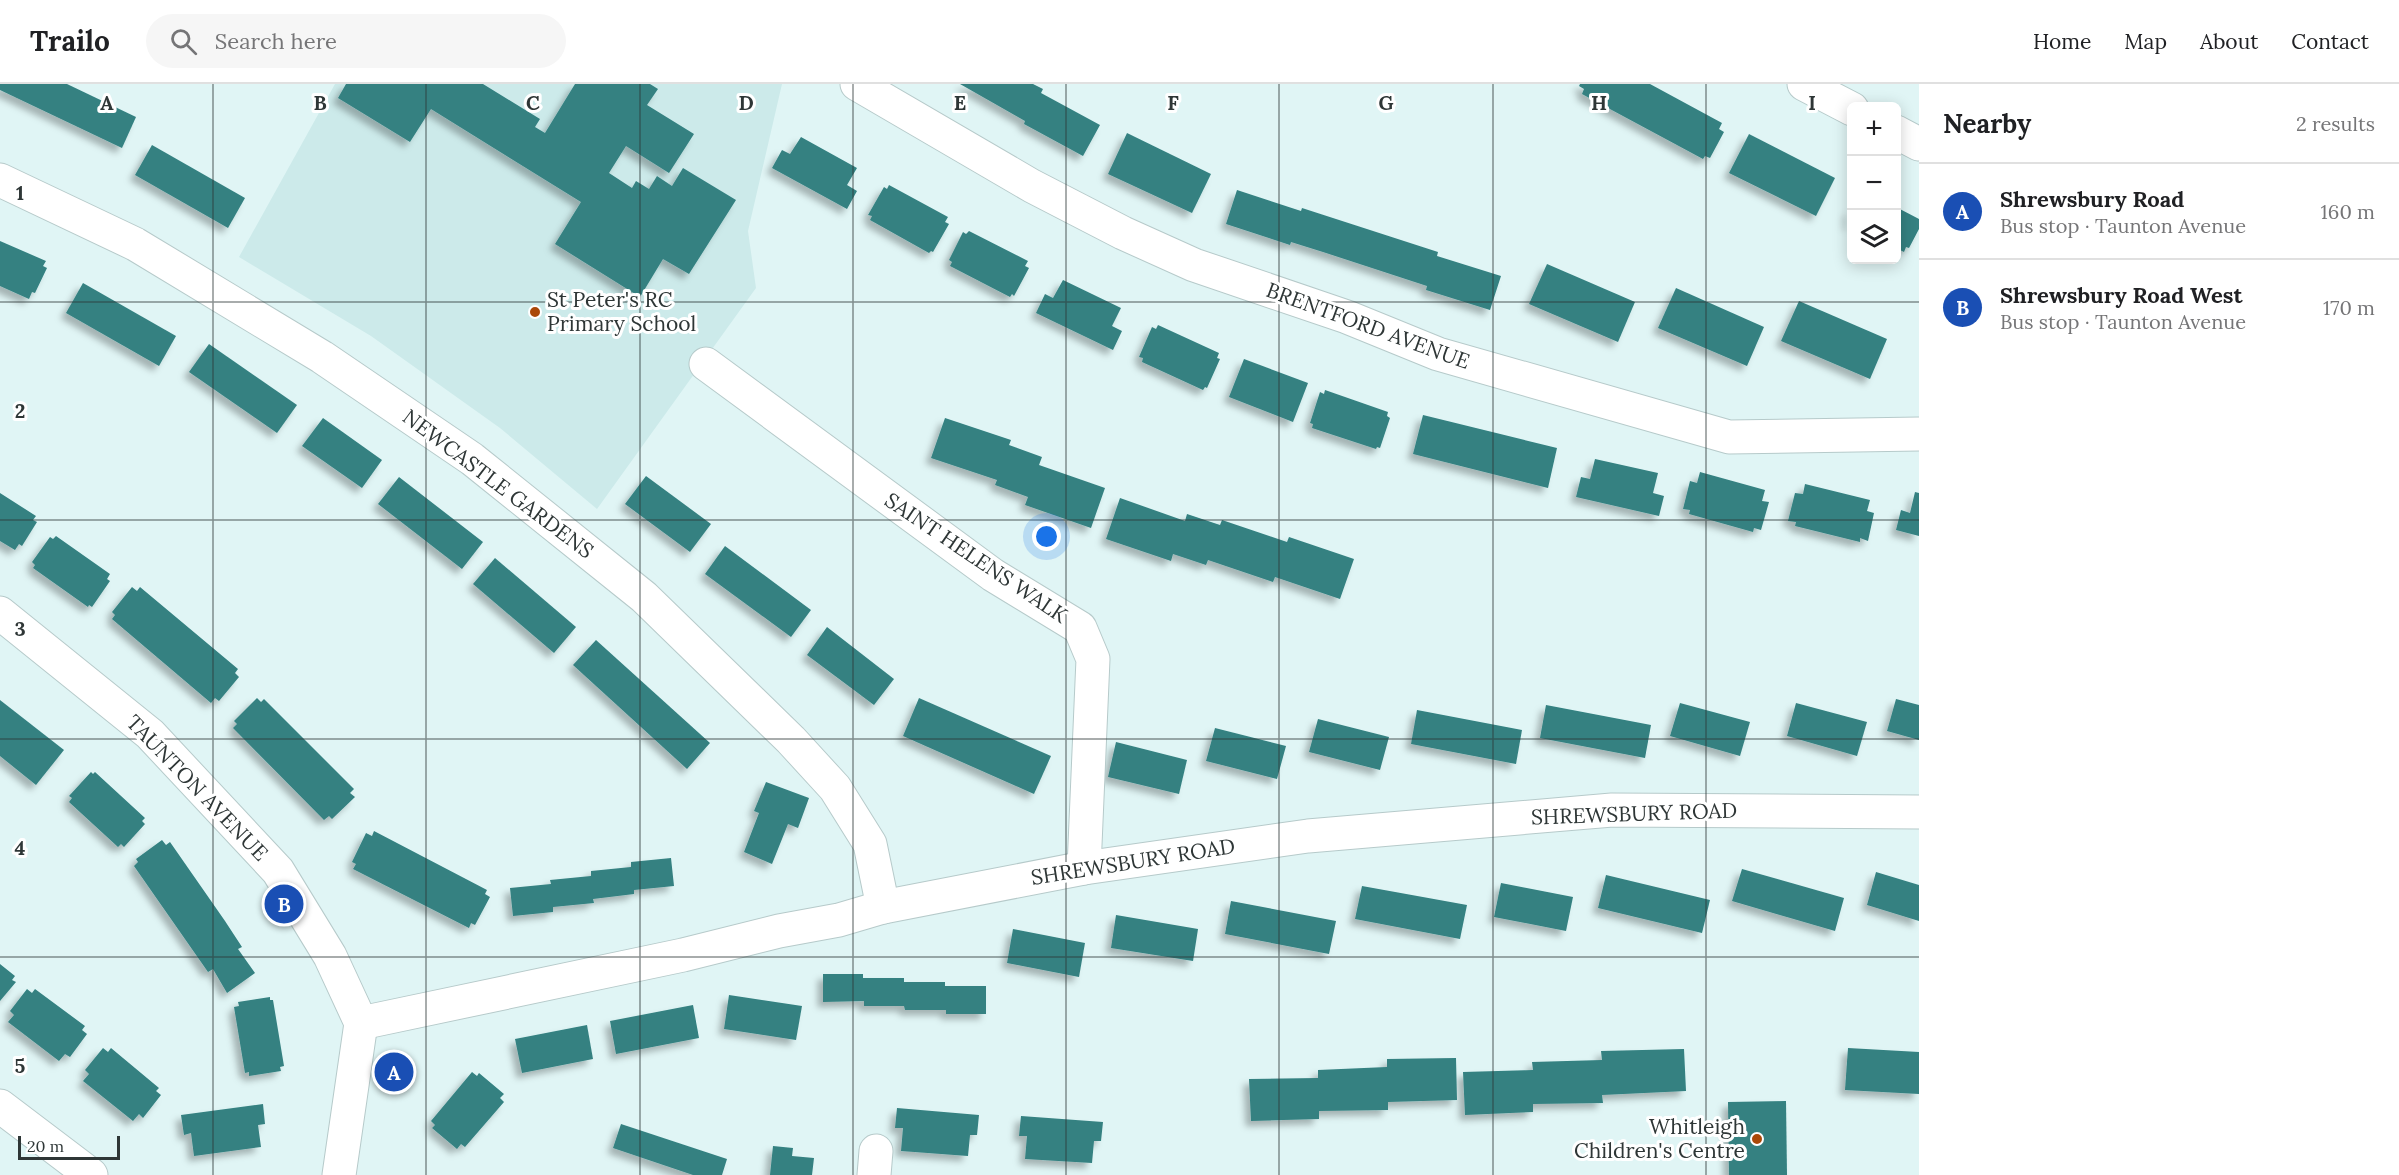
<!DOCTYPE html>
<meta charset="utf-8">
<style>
:root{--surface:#fff;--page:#f6f6f6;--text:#202124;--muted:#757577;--line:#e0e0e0;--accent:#aa4808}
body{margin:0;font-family:Lora,serif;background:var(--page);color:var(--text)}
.controls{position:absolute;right:18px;top:18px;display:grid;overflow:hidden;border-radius:9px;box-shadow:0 3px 15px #0003}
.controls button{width:54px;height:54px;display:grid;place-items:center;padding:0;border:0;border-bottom:2px solid var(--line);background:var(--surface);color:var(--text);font:30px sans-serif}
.scale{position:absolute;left:18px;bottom:15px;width:102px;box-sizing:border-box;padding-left:6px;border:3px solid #2e3636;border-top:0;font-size:16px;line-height:21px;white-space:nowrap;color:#2e3636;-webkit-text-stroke:4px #fff;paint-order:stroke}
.you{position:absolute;left:1047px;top:453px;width:21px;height:21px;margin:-15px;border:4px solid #fff;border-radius:50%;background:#1a73e8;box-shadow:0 0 0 9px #1a73e833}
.badge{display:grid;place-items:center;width:39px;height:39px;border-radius:50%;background:var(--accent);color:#fff;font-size:20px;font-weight:700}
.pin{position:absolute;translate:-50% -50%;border:3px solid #fff;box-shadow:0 2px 6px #0006}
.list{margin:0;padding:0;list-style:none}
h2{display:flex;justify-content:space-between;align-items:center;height:78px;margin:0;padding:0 24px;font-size:26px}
h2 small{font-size:20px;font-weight:400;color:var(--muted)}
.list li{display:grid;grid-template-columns:39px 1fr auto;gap:18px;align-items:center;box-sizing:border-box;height:96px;padding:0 24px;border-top:2px solid var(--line)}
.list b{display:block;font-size:22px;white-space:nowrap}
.list p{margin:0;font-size:20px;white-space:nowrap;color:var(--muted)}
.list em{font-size:20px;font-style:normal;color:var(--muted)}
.icon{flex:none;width:33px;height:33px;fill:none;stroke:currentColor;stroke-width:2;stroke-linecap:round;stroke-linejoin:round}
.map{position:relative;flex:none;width:1919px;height:1091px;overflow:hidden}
header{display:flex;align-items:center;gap:36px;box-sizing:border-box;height:84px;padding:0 30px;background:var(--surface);border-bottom:2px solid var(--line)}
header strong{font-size:28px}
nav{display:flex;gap:33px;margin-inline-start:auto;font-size:21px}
.search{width:420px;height:54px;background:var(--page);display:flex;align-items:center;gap:15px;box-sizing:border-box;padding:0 21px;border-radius:33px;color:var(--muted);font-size:22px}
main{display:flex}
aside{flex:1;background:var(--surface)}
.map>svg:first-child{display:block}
.built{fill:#cceaea}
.building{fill:#348181;filter:url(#shadow)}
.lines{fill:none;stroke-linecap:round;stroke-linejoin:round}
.minor-casing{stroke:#b6caca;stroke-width:35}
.tertiary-casing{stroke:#b6caca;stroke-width:35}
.minor{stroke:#fff;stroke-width:33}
.tertiary{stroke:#fff;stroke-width:33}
.grid{fill:none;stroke:#2e3636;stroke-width:1.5;stroke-opacity:0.55}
.poi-dot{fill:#aa4808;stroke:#fff;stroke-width:2}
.labels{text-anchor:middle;stroke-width:6;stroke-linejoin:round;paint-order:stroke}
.poi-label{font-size:21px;fill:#2e3636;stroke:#fff;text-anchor:start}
.street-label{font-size:21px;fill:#2e3636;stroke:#fff}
.grid-label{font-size:20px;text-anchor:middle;font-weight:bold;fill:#2e3636;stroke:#fff;stroke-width:6;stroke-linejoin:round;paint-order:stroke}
</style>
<header>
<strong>Trailo</strong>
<div class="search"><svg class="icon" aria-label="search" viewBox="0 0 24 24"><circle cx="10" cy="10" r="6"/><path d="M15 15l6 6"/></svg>Search here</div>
<nav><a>Home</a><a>Map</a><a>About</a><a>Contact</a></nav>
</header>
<main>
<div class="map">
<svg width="1919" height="1091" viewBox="0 0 1919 1091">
<defs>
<filter id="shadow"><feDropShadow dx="-5.5" dy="5.5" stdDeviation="3" flood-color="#0004"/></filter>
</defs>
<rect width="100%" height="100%" fill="#e0f5f5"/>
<path class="built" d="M 335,0 L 782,0 L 748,147 L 756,204 L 597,425 L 500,344 L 371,252 L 239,173 Z"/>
<g class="building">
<path d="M 0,0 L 67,0 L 136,33 L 122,64 L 0,6 Z"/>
<path d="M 346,0 L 483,0 L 540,35 L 535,43 L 545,49 L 575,0 L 650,0 L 658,5 L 647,21 L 694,50 L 669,89 L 626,62 L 609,89 L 632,104 L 636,97 L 649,105 L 657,92 L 672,102 L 683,84 L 736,116 L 689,190 L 663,175 L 640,213 L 555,160 L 581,118 L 431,25 L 410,58 L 338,14 Z"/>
<path d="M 960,0 L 1033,0 L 1043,5 L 1041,9 L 1100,41 L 1083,72 L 1024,40 L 1025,37 Z"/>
<path d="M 1580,0 L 1650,0 L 1722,39 L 1719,45 L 1724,48 L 1710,74 L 1705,72 L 1703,75 L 1582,10 L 1584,5 L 1579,2 Z"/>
<path d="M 1127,49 L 1211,90 L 1192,129 L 1108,90 Z"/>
<path d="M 1749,50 L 1835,94 L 1816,132 L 1729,89 Z"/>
<path d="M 801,53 L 857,84 L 847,101 L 857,107 L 847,125 L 772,84 L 782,66 L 790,70 Z"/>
<path d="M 152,61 L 245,114 L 228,144 L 135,91 Z"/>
<path d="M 889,101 L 948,133 L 945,138 L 949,140 L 933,168 L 931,167 L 929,169 L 870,136 L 872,132 L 868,131 L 884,103 L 887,105 Z"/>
<path d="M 1237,106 L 1301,127 L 1302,124 L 1438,168 L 1437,172 L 1501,192 L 1490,226 L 1426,206 L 1427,202 L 1323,168 L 1291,158 L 1290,161 L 1226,140 Z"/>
<path d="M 1851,123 L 1851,141 L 1847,139 L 1850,134 L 1847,132 Z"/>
<path d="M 1896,123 L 1919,135 L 1919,145 L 1909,164 L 1906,163 L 1904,168 L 1896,164 Z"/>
<path d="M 969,147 L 1028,177 L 1025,182 L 1029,184 L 1014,212 L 1012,210 L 1010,213 L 950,182 L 952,178 L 949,176 L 963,148 L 966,150 Z"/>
<path d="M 0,157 L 46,177 L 43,182 L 47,184 L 35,209 L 32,208 L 29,215 L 0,202 Z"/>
<path d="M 1547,180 L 1635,218 L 1618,258 L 1529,220 Z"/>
<path d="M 1063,196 L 1121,224 L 1112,242 L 1122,247 L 1113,266 L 1036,229 L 1045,210 L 1053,214 Z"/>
<path d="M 83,199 L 176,252 L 159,282 L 66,229 Z"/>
<path d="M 1676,204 L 1764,243 L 1747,282 L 1658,244 Z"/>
<path d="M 1799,217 L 1887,255 L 1870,295 L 1781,257 Z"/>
<path d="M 1158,241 L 1219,269 L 1217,274 L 1220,275 L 1207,304 L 1205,303 L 1203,306 L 1142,278 L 1143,274 L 1139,273 L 1152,243 L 1156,245 Z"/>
<path d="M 209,260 L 297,321 L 277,349 L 189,288 Z"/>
<path d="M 1244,275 L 1308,299 L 1293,338 L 1229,313 Z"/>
<path d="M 1325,306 L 1388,328 L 1387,332 L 1390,334 L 1380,364 L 1377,363 L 1376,365 L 1312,344 L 1313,340 L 1310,339 L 1320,308 L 1324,310 Z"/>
<path d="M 1423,331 L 1557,364 L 1548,404 L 1413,370 Z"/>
<path d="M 323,334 L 382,376 L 362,404 L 302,362 Z"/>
<path d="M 945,334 L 1011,356 L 1009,361 L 1042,373 L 1039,381 L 1105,404 L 1091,444 L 1025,421 L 1028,413 L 995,401 L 997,396 L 931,374 Z"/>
<path d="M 1595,375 L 1658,389 L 1653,409 L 1664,412 L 1659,432 L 1576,413 L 1581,393 L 1590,395 Z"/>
<path d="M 1700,388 L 1765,406 L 1762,417 L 1769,418 L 1761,446 L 1754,444 L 1753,448 L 1689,430 L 1690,426 L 1683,425 L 1690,397 L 1697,399 Z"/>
<path d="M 646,392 L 711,440 L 690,468 L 625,420 Z"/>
<path d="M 399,393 L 483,458 L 462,485 L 378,420 Z"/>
<path d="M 1805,400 L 1870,416 L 1867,427 L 1874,429 L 1868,457 L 1860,454 L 1860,458 L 1795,442 L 1796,438 L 1788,437 L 1795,409 L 1803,410 Z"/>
<path d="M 1915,408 L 1919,409 L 1919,452 L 1896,446 L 1901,426 L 1910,429 Z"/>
<path d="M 0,409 L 36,432 L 33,436 L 37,438 L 22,462 L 19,460 L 15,466 L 0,457 Z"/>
<path d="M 1120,414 L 1185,437 L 1187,430 L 1220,441 L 1222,436 L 1287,458 L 1289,453 L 1354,475 L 1340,515 L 1275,493 L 1273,498 L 1208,476 L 1206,481 L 1173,470 L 1171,477 L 1106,455 Z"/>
<path d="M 56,452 L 110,490 L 107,495 L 110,497 L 92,523 L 89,521 L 88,523 L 33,484 L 35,481 L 32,478 L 50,453 L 53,455 Z"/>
<path d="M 725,462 L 811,526 L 791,553 L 705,490 Z"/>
<path d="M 495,474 L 576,543 L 554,569 L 473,500 Z"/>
<path d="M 132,503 L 137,507 L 140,503 L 238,585 L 235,589 L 239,593 L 219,617 L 215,614 L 211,619 L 112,535 L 115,531 L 112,528 Z"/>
<path d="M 827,543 L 894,595 L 874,621 L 807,571 Z"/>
<path d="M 596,556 L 710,659 L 687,685 L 573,581 Z"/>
<path d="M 257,614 L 261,618 L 264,615 L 354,705 L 350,709 L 355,713 L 332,735 L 329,732 L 324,736 L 233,644 L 237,640 L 234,637 Z"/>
<path d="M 919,614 L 1051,672 L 1034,710 L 903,652 Z"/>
<path d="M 1896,615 L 1919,621 L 1919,656 L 1887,647 Z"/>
<path d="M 0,616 L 64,666 L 36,701 L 0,672 Z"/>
<path d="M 1680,619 L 1750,638 L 1740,672 L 1670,652 Z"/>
<path d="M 1796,619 L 1867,638 L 1857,672 L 1787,652 Z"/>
<path d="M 1546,621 L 1651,641 L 1645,674 L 1540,654 Z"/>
<path d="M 1417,626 L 1522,646 L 1516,680 L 1411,660 Z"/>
<path d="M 1318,635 L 1389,653 L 1380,686 L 1309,668 Z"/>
<path d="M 1215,644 L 1286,662 L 1277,695 L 1206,677 Z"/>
<path d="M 1116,658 L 1187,676 L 1179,710 L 1108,693 Z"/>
<path d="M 91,688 L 93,690 L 95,688 L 145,734 L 142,737 L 145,740 L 124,763 L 121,760 L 118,763 L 69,718 L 72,714 L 69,712 Z"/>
<path d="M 766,698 L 809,714 L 798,744 L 788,740 L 772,780 L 744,768 L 759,729 L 754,727 Z"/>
<path d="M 374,747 L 487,806 L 485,810 L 490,813 L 475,841 L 471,839 L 469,844 L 353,785 L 356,780 L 352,778 L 366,749 L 372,752 Z"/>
<path d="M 162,756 L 166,761 L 170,758 L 225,837 L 242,863 L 238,865 L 255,889 L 227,909 L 213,885 L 208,888 L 134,782 L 138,778 L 136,775 Z"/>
<path d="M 671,774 L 674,802 L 634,806 L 634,810 L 593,815 L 594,819 L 553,823 L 553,828 L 513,832 L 510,804 L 551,800 L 550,796 L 591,792 L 591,787 L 631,783 L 631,778 Z"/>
<path d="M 1742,785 L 1844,814 L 1835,847 L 1732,817 Z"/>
<path d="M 1876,788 L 1919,801 L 1919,837 L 1867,821 Z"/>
<path d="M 1606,791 L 1710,816 L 1702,849 L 1598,824 Z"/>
<path d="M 1501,799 L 1573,813 L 1566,847 L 1494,833 Z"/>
<path d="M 1362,802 L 1467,821 L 1460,855 L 1355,835 Z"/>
<path d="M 1231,817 L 1336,837 L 1329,870 L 1225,850 Z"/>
<path d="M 1116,831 L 1198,845 L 1193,877 L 1111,864 Z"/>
<path d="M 1013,845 L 1085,859 L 1079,893 L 1007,879 Z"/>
<path d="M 0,880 L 15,892 L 12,896 L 16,898 L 0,917 Z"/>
<path d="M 823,890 L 863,890 L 863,894 L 904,894 L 904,898 L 945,898 L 945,902 L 986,902 L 986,930 L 946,930 L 946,926 L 905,926 L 904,922 L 864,922 L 864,917 L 823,918 Z"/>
<path d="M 27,905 L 32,909 L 35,905 L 85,942 L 82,946 L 87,950 L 70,973 L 65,970 L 59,977 L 8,938 L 14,931 L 10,927 Z"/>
<path d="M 729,911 L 802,922 L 796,956 L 724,945 Z"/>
<path d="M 270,913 L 270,916 L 273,916 L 284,982 L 280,983 L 281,987 L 249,992 L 249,988 L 245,989 L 234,923 L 239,922 L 238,918 Z"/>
<path d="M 693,921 L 699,954 L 616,970 L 610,937 Z"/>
<path d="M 587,941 L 593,975 L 522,989 L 515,955 Z"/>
<path d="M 103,964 L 108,968 L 111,964 L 159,1004 L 156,1007 L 161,1011 L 143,1034 L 139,1030 L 133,1037 L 83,997 L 89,990 L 85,986 Z"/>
<path d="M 1848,964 L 1919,968 L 1919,1010 L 1845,1006 Z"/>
<path d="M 1684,965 L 1686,1007 L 1602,1011 L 1603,1019 L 1533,1020 L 1533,1028 L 1465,1031 L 1463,988 L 1533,986 L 1532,978 L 1602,976 L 1601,967 Z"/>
<path d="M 1456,974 L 1457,1016 L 1388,1018 L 1388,1026 L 1319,1027 L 1319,1035 L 1251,1037 L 1249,995 L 1318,994 L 1318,986 L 1387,983 L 1387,975 Z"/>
<path d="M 472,988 L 477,992 L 479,989 L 504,1010 L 500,1014 L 504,1018 L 465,1063 L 461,1060 L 457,1065 L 432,1044 L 435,1041 L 431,1037 Z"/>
<path d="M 1786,1017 L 1787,1091 L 1729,1091 L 1728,1018 Z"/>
<path d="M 263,1020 L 265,1040 L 258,1041 L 261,1063 L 194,1072 L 191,1049 L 184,1051 L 181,1031 Z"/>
<path d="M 897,1024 L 979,1031 L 977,1051 L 970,1051 L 968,1072 L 901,1067 L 903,1044 L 895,1044 Z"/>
<path d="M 1021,1032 L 1103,1038 L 1101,1057 L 1094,1057 L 1092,1079 L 1025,1075 L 1027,1052 L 1019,1052 Z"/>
<path d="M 621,1040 L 727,1075 L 722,1091 L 693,1091 L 613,1064 Z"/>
<path d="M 773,1062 L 793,1064 L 792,1072 L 814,1074 L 812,1091 L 770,1091 Z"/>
</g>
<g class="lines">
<g class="minor-casing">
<g id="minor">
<path d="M 857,0 L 1032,102 L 1123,149 L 1194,181 L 1347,233 L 1438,270 L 1729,353 L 1919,350"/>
<path d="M 1804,0 L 1852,25"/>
<path d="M 1896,48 L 1919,60"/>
<path d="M 0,96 L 135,160 L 322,273 L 472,375 L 644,513 L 791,656 L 835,704 L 870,760 L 883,823"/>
<path d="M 706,280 L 993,491 L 1080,544 L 1093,575 L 1084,784"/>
<path d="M 0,529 L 150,650 L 278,787 L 330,872 L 361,939 L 339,1091"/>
<path d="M 361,939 L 683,871 L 779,847 L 839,836 L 883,823 L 1084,784 L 1308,752 L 1612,726 L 1919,728"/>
<path d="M 874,1091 L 876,1067"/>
</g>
</g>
<g class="tertiary-casing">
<path id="tertiary" d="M 0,1022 L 91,1091"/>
</g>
<use href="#minor" class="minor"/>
<use href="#tertiary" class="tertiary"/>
</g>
<path class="grid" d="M 213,0 L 213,1091M 426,0 L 426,1091M 640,0 L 640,1091M 853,0 L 853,1091M 1066,0 L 1066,1091M 1279,0 L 1279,1091M 1493,0 L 1493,1091M 1706,0 L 1706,1091M 0,218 L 1919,218M 0,436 L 1919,436M 0,655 L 1919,655M 0,873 L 1919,873"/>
<g class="poi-dot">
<circle cx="535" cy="228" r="6"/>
<circle cx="1757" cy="1055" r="6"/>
</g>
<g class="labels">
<g class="poi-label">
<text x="547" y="223">St Peter's RC<tspan x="547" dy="24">Primary School</tspan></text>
<text x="1745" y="1050" text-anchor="end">Whitleigh<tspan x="1745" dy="24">Children's Centre</tspan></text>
</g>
<g class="street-label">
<text transform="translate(1368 242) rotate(20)" y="7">BRENTFORD AVENUE</text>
<text transform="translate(498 400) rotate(37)" y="7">NEWCASTLE GARDENS</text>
<text transform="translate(976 474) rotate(34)" y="7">SAINT HELENS WALK</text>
<text transform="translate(197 704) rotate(46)" y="7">TAUNTON AVENUE</text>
<text transform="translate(1634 730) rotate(-2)" y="7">SHREWSBURY ROAD</text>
<text transform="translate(1133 778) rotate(-9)" y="7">SHREWSBURY ROAD</text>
</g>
</g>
<g class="grid-label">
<text x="107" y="26">A</text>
<text x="320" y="26">B</text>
<text x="533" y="26">C</text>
<text x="746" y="26">D</text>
<text x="960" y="26">E</text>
<text x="1173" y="26">F</text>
<text x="1386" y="26">G</text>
<text x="1599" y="26">H</text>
<text x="1812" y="26">I</text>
<text x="20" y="116">1</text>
<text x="20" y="334">2</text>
<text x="20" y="552">3</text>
<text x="20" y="771">4</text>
<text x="20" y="989">5</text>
</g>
</svg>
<div class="controls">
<button>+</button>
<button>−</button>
<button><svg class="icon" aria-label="layers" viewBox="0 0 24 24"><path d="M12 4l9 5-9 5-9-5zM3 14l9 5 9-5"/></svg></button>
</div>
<div class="scale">20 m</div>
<div class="you"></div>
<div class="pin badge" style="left:394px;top:988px;background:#1a4fb4">A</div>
<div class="pin badge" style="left:284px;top:820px;background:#1a4fb4">B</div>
</div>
<aside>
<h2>Nearby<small>2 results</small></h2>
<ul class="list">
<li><span class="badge" style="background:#1a4fb4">A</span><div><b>Shrewsbury Road</b><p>Bus stop · Taunton Avenue</p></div><em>160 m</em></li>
<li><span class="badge" style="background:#1a4fb4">B</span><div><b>Shrewsbury Road West</b><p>Bus stop · Taunton Avenue</p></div><em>170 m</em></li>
</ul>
</aside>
</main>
